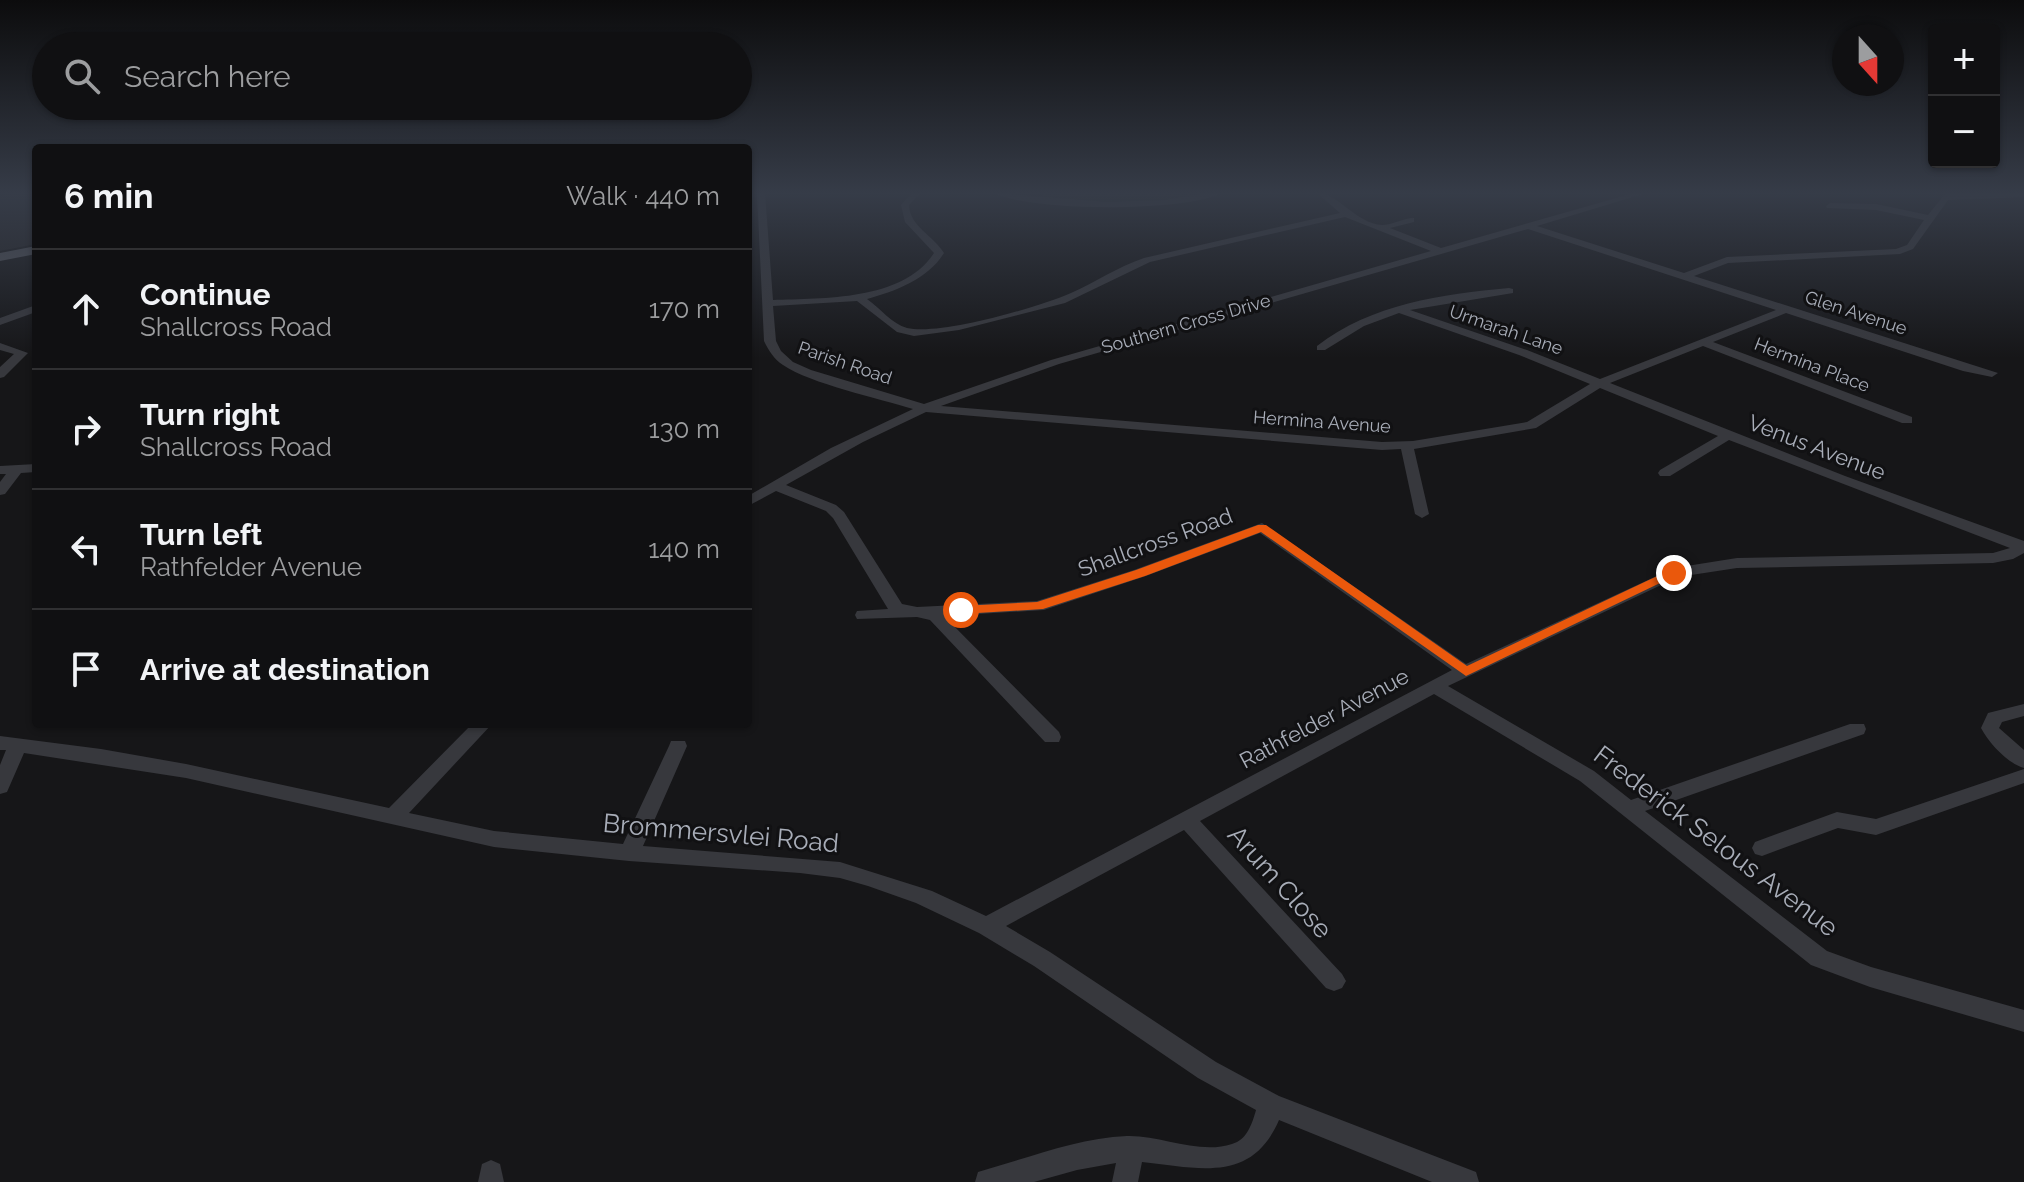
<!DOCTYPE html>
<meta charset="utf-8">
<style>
:root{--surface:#101012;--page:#1e1e20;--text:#f1f3f6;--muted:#9c9d9f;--line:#303032}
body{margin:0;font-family:Raleway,sans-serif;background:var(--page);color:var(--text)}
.controls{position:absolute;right:24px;top:24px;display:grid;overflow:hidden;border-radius:8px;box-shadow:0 2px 6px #0004}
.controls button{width:72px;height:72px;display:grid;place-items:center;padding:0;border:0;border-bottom:2px solid var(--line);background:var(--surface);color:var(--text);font:40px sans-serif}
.compass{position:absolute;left:1832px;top:24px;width:72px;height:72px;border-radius:50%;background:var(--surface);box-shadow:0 2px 6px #0004;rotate:159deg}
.stop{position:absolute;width:24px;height:24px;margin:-18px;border:6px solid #ea580c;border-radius:50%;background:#fff}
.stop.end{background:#ea580c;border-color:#fff;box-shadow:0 2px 8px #0008}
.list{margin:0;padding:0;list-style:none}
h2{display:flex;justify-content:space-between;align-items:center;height:104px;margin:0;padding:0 32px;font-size:34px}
h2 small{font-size:26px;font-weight:400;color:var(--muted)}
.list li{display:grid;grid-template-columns:52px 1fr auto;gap:24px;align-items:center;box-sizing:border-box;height:120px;padding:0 32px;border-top:2px solid var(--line)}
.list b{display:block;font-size:30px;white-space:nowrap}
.list p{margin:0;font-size:26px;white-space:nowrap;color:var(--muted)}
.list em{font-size:26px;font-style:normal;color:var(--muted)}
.icon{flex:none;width:44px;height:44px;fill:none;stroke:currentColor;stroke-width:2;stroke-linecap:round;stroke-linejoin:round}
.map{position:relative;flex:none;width:2024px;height:1182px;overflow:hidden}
.search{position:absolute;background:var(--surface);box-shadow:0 2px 6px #0004;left:32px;top:32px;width:720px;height:88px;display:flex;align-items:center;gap:20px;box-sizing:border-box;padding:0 28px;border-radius:44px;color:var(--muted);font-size:30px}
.panel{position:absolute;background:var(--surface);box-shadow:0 2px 6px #0004;left:32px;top:144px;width:720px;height:584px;border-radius:8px}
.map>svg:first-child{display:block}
.built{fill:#222225}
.green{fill:#1e261f}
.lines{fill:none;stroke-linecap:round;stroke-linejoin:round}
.minor{fill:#37383d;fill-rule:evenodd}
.major{fill:#53555c;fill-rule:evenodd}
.route{fill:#ea580c}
.labels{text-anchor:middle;stroke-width:6;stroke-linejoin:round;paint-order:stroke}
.far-street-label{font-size:18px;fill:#a8adb8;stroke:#111113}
.street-label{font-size:22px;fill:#a8adb8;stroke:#111113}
.near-street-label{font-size:26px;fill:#a8adb8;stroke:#111113}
</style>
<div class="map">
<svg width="2024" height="1182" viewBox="0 0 2024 1182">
<rect width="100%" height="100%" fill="#161618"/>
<path class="built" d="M 8,193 L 36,193 L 36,244 L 0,251 L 0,197 Z"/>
<path class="green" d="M 1046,193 L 1184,193 L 1201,196 L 1133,203 L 1036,199 Z"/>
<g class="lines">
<g class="minor">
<path d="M 757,193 L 765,193 L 773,300 C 823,298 903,301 934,253 L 905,222 L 901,205 L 912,193 L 920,193 L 909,205 C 910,227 933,235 944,253 C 928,279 896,291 867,299 C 880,308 892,324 907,328 C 940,336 1039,307 1071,293 C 1096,282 1117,267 1144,258 L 1340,213 L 1317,193 C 1338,193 1357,224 1382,225 C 1392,225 1404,218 1414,218 L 1414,222 L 1390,228 L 1441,248 L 1634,193 L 1646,193 L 1537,226 L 1684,273 L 1727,257 L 1896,249 L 1907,245 L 1924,220 L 1876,210 L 1827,208 L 1826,206 L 1830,203 L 1876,204 L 1928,215 L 1945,194 L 2024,193 L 2024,197 L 1948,200 L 1913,249 L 1900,254 L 1728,263 L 1694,276 L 1998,373 L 1992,377 L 1963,371 L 1786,313 L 1713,342 L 1912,417 L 1912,423 L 1902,423 L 1703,346 L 1610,383 L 1845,476 L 2024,541 L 2024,553 L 2013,559 L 1993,563 L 1737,568 L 1678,577 L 1448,686 L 1594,771 L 1631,800 L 1850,724 L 1864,724 L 1866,729 L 1864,734 L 1645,811 L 1827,951 L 1871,967 L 2024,1010 L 2024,1032 L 1870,987 L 1811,965 L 1580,781 L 1434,694 L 1200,821 L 1342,974 L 1346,981 L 1342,988 L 1334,991 L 1326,988 L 1184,830 L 1006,926 L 1050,952 L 1216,1062 L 1279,1096 L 1476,1172 L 1479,1182 L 1432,1182 L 1279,1120 C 1252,1182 1203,1169 1142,1162 L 1138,1182 L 1112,1182 L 1116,1163 L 1077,1170 L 1034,1182 L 975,1182 L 978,1172 L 988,1169 C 1034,1156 1079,1138 1127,1136 C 1161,1135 1199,1155 1232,1144 C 1247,1140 1252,1124 1256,1110 L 1198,1078 L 1034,966 L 979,933 L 916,903 L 868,886 L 840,878 L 800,873 L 629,861 L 494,847 L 186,778 L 24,753 L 7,792 L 0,794 L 0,765 L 6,750 L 0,750 L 0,736 L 101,749 L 186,764 L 389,808 L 472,724 L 492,724 L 409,813 L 494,831 L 623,844 L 669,746 L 671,741 L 685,741 L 687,746 L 643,846 L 840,862 L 932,891 L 986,916 L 1452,670 L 1260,533 L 1146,576 L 1044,610 L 944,616 L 1059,732 L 1061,737 L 1059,742 L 1045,742 L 930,620 L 917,617 L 857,619 L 855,615 L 857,611 L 888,609 L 833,518 L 826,511 L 776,491 L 748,506 L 748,496 L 831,448 L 913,409 C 878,398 811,384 783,365 C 774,359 769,351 764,341 ZM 1345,217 L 1431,251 L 1051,360 L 924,404 L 811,370 L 793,362 L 781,351 L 776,341 L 773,306 L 857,301 L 897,332 L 914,336 L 959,330 L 1065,303 L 1150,262 ZM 1528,229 L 1776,310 L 1600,379 L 1527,350 L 1410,310 L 1513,293 L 1513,289 L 1509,288 C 1442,294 1371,304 1317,346 L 1317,350 L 1325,350 L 1364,326 L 1399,313 L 1519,355 L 1590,384 L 1527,422 L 1413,441 L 1382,442 L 941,406 L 1059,364 ZM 1600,388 L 1718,436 L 1660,470 L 1658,473 L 1660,476 L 1670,476 L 1729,440 L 2010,548 L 1993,553 L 1737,558 L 1674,568 L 1466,664 L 1262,523 L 1134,570 L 1037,601 L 917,607 L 902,604 L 844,512 L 836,505 L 786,485 L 863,442 L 926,412 L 1382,450 L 1401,449 L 1415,514 L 1422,518 L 1429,514 L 1414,449 L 1536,428 Z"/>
<path d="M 995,193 L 1108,202 L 1164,200 L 1208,193 L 1222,193 C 1186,212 1030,212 995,193 Z"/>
<path d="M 36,305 L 36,312 L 0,325 L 0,318 Z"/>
<path d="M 0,343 L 28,353 L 4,377 L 0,378 L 0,367 L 14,354 L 0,350 Z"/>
<path d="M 36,464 L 36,472 L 21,473 L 5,494 L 0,495 L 0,482 L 6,474 L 0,474 L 0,466 Z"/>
<path d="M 2024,704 L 2024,716 L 2002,722 L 1999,728 L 2024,750 L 2024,768 C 2007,763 1989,743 1981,728 L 1988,713 Z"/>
<path d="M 2024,769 L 2024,783 L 1876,835 L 1838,828 L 1762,856 L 1755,854 L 1752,848 L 1755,842 L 1837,812 L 1876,819 Z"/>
<path d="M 491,1160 L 500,1164 L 504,1182 L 478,1182 L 482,1164 Z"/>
</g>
<path class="major" d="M 36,246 L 36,254 L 0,261 L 0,253 Z"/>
</g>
<linearGradient id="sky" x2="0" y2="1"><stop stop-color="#0c0c0d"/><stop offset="0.54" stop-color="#363c48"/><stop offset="1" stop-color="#363c48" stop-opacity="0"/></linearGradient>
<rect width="2024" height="358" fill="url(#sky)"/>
<path class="route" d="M 1258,525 L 1266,525 L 1467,666 L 1670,570 L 1681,573 L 1466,676 L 1261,532 L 1145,576 L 1043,609 L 961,614 L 955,610 L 961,606 L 1037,602 L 1136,570 Z"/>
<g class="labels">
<g class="far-street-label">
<text transform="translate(1856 313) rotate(18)" y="6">Glen Avenue</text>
<text transform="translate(1186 324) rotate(-16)" y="6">Southern Cross Drive</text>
<text transform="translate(1506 330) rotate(19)" y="6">Urmarah Lane</text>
<text transform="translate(845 363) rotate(19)" y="6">Parish Road</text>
<text transform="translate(1812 365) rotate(21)" y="6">Hermina Place</text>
<text transform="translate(1322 422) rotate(4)" y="6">Hermina Avenue</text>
</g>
<g class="street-label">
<text transform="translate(1817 447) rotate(21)" y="8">Venus Avenue</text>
<text transform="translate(1155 542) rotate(-20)" y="8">Shallcross Road</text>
<text transform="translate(1324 718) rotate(-28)" y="8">Rathfelder Avenue</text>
</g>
<g class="near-street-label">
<text transform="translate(721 833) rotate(5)" y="9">Brommersvlei Road</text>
<text transform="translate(1716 841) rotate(37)" y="9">Frederick Selous Avenue</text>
<text transform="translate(1280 882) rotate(48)" y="9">Arum Close</text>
</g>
</g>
</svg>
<div class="controls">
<button>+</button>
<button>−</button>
</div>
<svg class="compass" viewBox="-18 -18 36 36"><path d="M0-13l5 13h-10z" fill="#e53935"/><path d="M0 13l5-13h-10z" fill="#9c9d9f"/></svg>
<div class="stop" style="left:961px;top:610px"></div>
<div class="stop end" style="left:1674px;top:573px"></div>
<div class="search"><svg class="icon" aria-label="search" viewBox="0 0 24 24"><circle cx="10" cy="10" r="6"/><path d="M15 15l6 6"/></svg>Search here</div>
<section class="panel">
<h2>6 min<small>Walk · 440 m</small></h2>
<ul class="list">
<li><svg class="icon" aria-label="ahead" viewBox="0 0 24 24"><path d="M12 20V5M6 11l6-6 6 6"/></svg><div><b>Continue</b><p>Shallcross Road</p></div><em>170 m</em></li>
<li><svg class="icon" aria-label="right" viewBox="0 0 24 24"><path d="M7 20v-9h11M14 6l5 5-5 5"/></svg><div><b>Turn right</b><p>Shallcross Road</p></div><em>130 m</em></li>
<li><svg class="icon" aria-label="left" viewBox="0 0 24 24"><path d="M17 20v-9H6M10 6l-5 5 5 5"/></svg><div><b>Turn left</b><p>Rathfelder Avenue</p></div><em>140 m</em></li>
<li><svg class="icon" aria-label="arrive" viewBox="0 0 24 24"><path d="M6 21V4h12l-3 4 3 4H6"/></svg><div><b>Arrive at destination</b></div></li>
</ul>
</section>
</div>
